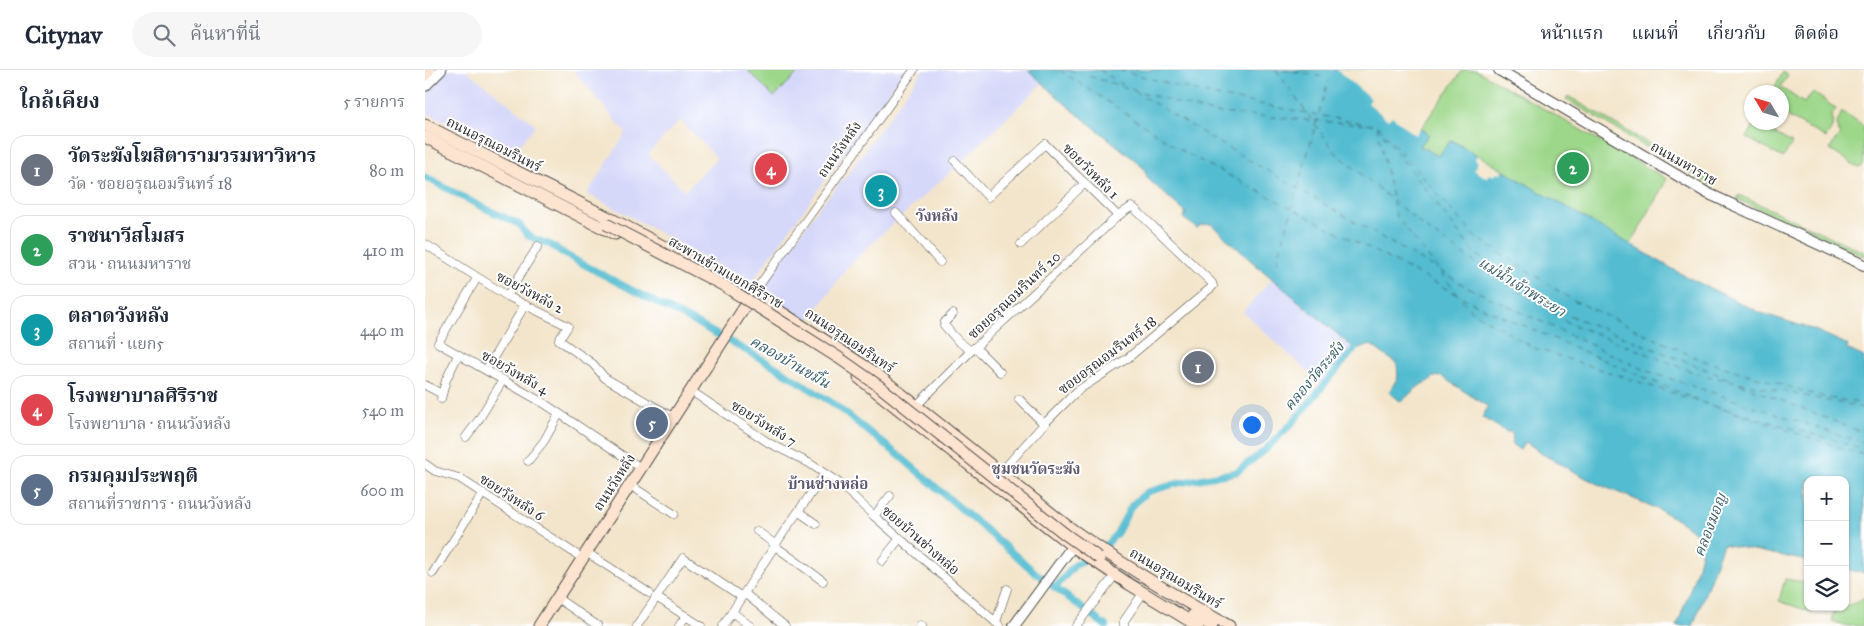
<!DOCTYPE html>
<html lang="th">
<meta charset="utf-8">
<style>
:root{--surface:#fff;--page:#f6f6f7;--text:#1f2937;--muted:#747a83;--line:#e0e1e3;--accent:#b5179e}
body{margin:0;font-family:"IM FELL Great Primer","Noto Serif Thai",serif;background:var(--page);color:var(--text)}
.controls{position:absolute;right:15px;bottom:15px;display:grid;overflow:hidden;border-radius:10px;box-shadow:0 1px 4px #0004}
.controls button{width:45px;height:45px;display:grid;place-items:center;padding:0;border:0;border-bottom:1px solid var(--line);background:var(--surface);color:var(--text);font:25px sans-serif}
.compass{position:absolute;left:1319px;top:15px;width:45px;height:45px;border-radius:50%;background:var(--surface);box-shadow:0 1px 4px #0004;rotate:308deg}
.you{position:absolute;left:826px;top:354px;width:18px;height:18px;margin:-12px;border:4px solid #fff;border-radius:50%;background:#1a73e8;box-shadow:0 0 0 8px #1a73e833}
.badge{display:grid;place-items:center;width:32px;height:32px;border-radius:50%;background:var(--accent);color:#fff;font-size:16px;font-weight:700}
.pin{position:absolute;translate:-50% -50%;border:2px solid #fff;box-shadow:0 1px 5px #0006}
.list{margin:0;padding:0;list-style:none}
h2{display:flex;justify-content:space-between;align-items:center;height:65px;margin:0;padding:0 20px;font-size:21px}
h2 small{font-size:16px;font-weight:400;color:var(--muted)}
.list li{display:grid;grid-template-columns:32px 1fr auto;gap:15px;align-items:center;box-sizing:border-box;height:70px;margin:0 10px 10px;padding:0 10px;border:1px solid var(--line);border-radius:15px}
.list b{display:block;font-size:19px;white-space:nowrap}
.list p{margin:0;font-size:16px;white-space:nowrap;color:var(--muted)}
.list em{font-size:16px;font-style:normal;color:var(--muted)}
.icon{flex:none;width:28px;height:28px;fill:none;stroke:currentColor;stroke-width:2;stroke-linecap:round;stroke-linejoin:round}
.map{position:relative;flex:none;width:1439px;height:556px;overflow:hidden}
header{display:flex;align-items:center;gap:30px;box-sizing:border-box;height:70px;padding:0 25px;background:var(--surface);border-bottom:1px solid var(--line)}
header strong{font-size:24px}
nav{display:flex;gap:28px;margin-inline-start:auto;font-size:18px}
.search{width:350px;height:45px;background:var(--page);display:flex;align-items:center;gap:12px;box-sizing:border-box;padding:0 18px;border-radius:28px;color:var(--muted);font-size:19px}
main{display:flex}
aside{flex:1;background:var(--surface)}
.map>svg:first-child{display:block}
.built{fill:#d6d8f9;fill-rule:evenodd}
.green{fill:#9dd78a;stroke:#64815a}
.water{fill:#53bcd0;stroke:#3f747e}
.pier{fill:#f3e5cb}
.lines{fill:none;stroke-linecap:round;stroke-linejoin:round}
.canal{stroke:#53bcd0;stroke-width:7}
.ferry{stroke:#395e65;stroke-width:1;stroke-dasharray:6 5;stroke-linecap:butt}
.minor-casing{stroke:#494743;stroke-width:9}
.tertiary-casing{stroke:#494743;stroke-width:12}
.secondary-casing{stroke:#494743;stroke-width:13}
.minor{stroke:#fff;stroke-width:8}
.tertiary{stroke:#fff;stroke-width:10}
.secondary{stroke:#fde4d1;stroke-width:11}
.secondary-bridge-casing{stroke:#494743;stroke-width:13;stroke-linecap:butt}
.secondary-bridge{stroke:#fde4d1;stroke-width:11}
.labels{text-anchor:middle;stroke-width:4;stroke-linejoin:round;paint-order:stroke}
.street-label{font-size:14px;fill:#2b2b2b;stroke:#fff}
.neighbourhood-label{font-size:15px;font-weight:bold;fill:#5d576d;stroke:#fff}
.water-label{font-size:15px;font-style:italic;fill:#395e65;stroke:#fff}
</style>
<header>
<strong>Citynav</strong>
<div class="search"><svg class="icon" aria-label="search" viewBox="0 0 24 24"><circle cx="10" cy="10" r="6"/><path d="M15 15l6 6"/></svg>ค้นหาที่นี่</div>
<nav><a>หน้าแรก</a><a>แผนที่</a><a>เกี่ยวกับ</a><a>ติดต่อ</a></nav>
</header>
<main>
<aside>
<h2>ใกล้เคียง<small>5 รายการ</small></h2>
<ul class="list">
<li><span class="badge" style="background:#6b7280">1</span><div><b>วัดระฆังโฆสิตารามวรมหาวิหาร</b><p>วัด · ซอยอรุณอมรินทร์ 18</p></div><em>80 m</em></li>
<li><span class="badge" style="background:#2e9e5b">2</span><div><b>ราชนาวีสโมสร</b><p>สวน · ถนนมหาราช</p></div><em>410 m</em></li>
<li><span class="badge" style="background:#0f9aa8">3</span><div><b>ตลาดวังหลัง</b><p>สถานที่ · แยก5</p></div><em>440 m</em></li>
<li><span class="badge" style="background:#e0444e">4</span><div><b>โรงพยาบาลศิริราช</b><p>โรงพยาบาล · ถนนวังหลัง</p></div><em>540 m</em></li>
<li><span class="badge" style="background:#5c6f8a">5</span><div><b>กรมคุมประพฤติ</b><p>สถานที่ราชการ · ถนนวังหลัง</p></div><em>600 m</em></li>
</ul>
</aside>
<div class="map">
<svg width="1439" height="556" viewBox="0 0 1439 556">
<rect width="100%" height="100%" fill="#fff"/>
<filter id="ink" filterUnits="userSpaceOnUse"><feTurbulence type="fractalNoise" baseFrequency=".02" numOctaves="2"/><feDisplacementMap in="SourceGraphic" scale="10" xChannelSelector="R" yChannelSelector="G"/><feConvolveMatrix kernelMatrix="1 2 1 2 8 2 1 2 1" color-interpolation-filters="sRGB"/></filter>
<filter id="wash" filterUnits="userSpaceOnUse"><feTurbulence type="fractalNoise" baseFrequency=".0096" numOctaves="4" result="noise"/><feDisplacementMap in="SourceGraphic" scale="20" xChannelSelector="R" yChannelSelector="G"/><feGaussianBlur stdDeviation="1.12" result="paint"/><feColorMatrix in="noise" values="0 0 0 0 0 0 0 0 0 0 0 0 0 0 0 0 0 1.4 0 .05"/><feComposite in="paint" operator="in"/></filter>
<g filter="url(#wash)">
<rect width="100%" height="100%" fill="#f3e5cb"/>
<g class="built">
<path d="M 22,0 L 41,0 L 111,55 L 87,86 L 49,67 L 28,50 L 26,55 L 0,42 L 0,22 Z"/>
<path d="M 148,0 L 480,0 L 329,209 L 319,209 L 197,142 L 162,124 L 201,63 ZM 255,50 L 292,88 L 260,121 L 223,84 Z"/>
<path d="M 498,0 L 603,0 L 619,15 L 617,14 L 534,94 L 445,175 L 421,199 L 382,253 L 333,223 L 395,136 L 423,104 Z"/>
<path d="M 847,209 L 927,278 L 896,314 L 818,242 Z"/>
</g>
<g class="green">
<path d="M 322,0 L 376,0 L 349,27 Z"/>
<path d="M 1038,0 L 1051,0 L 1242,109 L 1205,176 L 1027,70 L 1013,86 L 995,76 L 1004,64 L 995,59 Z"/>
<path d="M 1358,2 L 1363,6 L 1355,17 L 1379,33 L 1388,22 L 1411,39 L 1406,47 C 1410,56 1405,61 1401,68 L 1357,43 L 1356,22 L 1347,22 Z"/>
<path d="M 1143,26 L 1287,111 L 1285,115 L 1141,29 Z"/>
<path d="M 1417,42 L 1438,56 L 1439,55 L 1439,95 L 1434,98 L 1405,80 L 1409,72 L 1415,66 L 1412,53 Z"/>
<path d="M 1330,53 L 1367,73 L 1358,88 L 1322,68 Z"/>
<path d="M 1314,125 L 1439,182 L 1439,186 L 1312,129 Z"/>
<path d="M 1360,509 L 1379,512 L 1383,520 L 1383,537 L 1391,537 L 1389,543 L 1354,531 Z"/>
<path d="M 1439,527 L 1439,556 L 1423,556 L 1407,551 L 1410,537 L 1420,537 L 1420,536 L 1433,532 Z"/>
</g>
<path class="water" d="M 603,0 L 940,0 L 999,53 L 995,59 L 1004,64 L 995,76 L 1013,86 L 1026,70 L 1260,206 L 1336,243 L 1390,260 L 1423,275 L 1422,279 L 1439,287 L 1439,503 L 1420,499 L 1420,410 L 1383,410 L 1383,491 L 1298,474 L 1268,556 L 1252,556 C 1257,541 1277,491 1276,479 C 1275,473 1274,466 1269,462 C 1246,441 1202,427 1173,414 C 1152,404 1132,392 1112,381 L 1110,378 L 1100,372 L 1095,380 L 1086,374 L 1088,369 L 1087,363 L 1084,361 L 1083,363 L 1057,347 L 1063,337 L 1016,306 L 1009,307 L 1005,311 L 997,314 L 989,320 L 976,332 L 964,322 L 973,307 L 972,294 L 946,275 L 931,280 L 824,189 L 786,154 L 776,155 L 772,158 L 758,148 L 761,143 L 723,109 L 719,99 L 711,91 L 645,38 Z"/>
<g class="pier">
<path d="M 912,0 L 944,0 L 974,25 L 1001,51 L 990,65 L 967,46 L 963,50 L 943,33 L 946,29 Z"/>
<path d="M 1052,85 L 1078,101 L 1075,104 L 1072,103 L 1069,106 L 1065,104 L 1062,108 L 1049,100 L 1053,92 L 1050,90 Z"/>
</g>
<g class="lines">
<g class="canal">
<path d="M 0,107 L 55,136 L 94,154 L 103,166 L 126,175 L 141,185 L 203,218 L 273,254 L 349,296 L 406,332 L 477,388 L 612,504 L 681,556"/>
<path d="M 673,480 L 682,474 L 692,463 L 707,435 L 722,422 L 754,413 L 811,402 L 838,382 L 867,353 L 935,272"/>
<path d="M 630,518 L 649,496 L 664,486"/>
</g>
<g class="ferry">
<path d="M 635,0 L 759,82 L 1060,239 L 1272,330"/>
<path d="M 643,0 L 783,42 L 944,55"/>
<path d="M 674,0 L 703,18"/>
<path d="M 694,0 L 786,25 L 952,56 L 971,146 L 1045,240 L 1109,278 L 1439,385"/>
<path d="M 851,0 L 910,82 L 1003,160 L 1046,190 L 1144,253 L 1273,304 L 1439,338"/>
<path d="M 858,0 L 899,7"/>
<path d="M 709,21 L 793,72 L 1011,199"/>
<path d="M 953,56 L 1049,166 L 1146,229 L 1276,290 L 1398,327 L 1439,334"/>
<path d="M 958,64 L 1050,184 L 1146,246 L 1307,310"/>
<path d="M 852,192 L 903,11"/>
<path d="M 1015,201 L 1042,217 L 1222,301 L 1439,373"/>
<path d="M 1315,314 L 1439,363"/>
<path d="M 1290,336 L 1439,379"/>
</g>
</g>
</g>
<g filter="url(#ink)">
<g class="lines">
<g class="minor-casing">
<g id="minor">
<path d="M 530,91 L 563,127 L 620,74 L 693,146"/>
<path d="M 471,143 L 515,192"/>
<path d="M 0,174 L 82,226 L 143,256 L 134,270 L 168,294 L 180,308 L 249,348"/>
<path d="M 596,174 L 660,113"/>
<path d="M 52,208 L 13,273 L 120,334 L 216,398"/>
<path d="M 328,224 L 489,0"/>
<path d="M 82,226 L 113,176"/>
<path d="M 528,244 L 520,252 L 519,255 L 533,271 L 546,281"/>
<path d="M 550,277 L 575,302"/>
<path d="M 64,295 L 100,235"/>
<path d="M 0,315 L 17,324"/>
<path d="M 266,321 L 344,373 L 384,393 L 414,413 L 449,446 L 575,556"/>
<path d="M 16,329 L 21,310 L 33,285"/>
<path d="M 594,329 L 619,354"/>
<path d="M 492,335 L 546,281 L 693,146 L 706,137 L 709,138 L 787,213 L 788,216 L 703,288 L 652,321 L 619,354 L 576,402"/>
<path d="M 41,367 L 53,351 L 78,310"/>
<path d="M 103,391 L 119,371 L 134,344"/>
<path d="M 0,394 L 10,401 L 34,408 L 157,488"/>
<path d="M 205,415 L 249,444"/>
<path d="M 374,442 L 391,454"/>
<path d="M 449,446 L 465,426"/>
<path d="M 332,461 L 351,475"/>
<path d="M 350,476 L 398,511"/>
<path d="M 161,482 L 224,523"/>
<path d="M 457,491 L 475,468"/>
<path d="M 8,503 L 58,423"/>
<path d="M 319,523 L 360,556"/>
<path d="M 231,527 L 276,556"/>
<path d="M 132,528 L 173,556"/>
<path d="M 307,542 L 325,556"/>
<path d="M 571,552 L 582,519"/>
<path d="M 495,555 L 497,556"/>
<path d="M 212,556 L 258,488 L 317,527"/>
<path d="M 254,556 L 261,546"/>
<path d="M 298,556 L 360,460 L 400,404"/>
<path d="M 651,556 L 690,505"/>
<path d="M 699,556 L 699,551 L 718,523"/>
</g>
</g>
<g class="tertiary-casing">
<g id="tertiary">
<path d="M 1074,0 L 1282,123 L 1439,195"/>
<path d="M 0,16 L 16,0"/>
<path d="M 589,556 L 652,470"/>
</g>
</g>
<g class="secondary-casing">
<g id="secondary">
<path d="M 0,5 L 4,0"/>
<path d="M 0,55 L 202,157 L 328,224 L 449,302 L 641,455 C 693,492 748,525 804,556"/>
<path d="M 0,67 L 190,164"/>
<path d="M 434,308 L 647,476 L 704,514 L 773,556"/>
<path d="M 768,545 L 787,556"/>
<path d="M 114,556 L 328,224"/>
</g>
</g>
<use href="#minor" class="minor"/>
<use href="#tertiary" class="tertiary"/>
<use href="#secondary" class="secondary"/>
<g class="secondary-bridge-casing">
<path id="secondary-bridge" d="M 181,154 L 298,215 L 414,288 L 454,316 L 640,464 L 674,488"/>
</g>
<use href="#secondary-bridge" class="secondary-bridge"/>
</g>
</g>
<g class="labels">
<g class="street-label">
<text transform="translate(69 74) rotate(27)" y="5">ถนนอรุณอมรินทร์</text>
<text transform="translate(414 79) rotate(-55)" y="5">ถนนวังหลัง</text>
<text transform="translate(1259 93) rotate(30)" y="5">ถนนมหาราช</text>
<text transform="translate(666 101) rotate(45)" y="5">ซอยวังหลัง 1</text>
<text transform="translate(301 202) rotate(30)" y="5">สะพานข้ามแยกศิริราช</text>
<text transform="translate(105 222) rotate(28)" y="5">ซอยวังหลัง 2</text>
<text transform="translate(589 225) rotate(-43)" y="5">ซอยอรุณอมรินทร์ 20</text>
<text transform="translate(425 270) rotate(34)" y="5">ถนนอรุณอมรินทร์</text>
<text transform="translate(682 285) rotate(-37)" y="5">ซอยอรุณอมรินทร์ 18</text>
<text transform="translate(90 302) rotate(30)" y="5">ซอยวังหลัง 4</text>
<text transform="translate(339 353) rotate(32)" y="5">ซอยวังหลัง 7</text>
<text transform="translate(189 412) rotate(-57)" y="5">ถนนวังหลัง</text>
<text transform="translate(87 427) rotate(33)" y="5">ซอยวังหลัง 6</text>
<text transform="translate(496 470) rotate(41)" y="5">ซอยบ้านช่างหล่อ</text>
<text transform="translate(751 508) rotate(31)" y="5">ถนนอรุณอมรินทร์</text>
</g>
<g class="neighbourhood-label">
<text x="512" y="151">วังหลัง</text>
<text x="611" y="404">ชุมชนวัดระฆัง</text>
<text x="403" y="419">บ้านช่างหล่อ</text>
</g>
<g class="water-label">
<text transform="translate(1097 217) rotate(32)" y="5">แม่น้ำเจ้าพระยา</text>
<text transform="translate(365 292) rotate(30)" y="5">คลองบ้านขมิ้น</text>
<text transform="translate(889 306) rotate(-50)" y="5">คลองวัดระฆัง</text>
<text transform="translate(1285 455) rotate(-69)" y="5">คลองมอญ</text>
</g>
</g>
</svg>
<div class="controls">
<button>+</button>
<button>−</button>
<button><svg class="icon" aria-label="layers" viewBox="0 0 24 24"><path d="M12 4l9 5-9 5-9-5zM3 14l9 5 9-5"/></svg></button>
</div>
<svg class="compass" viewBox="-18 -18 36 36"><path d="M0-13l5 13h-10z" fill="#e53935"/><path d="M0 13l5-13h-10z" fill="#747a83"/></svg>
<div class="you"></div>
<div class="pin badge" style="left:773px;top:297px;background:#6b7280">1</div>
<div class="pin badge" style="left:1148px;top:98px;background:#2e9e5b">2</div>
<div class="pin badge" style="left:456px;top:121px;background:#0f9aa8">3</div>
<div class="pin badge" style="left:346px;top:99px;background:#e0444e">4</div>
<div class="pin badge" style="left:227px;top:353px;background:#5c6f8a">5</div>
</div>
</main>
